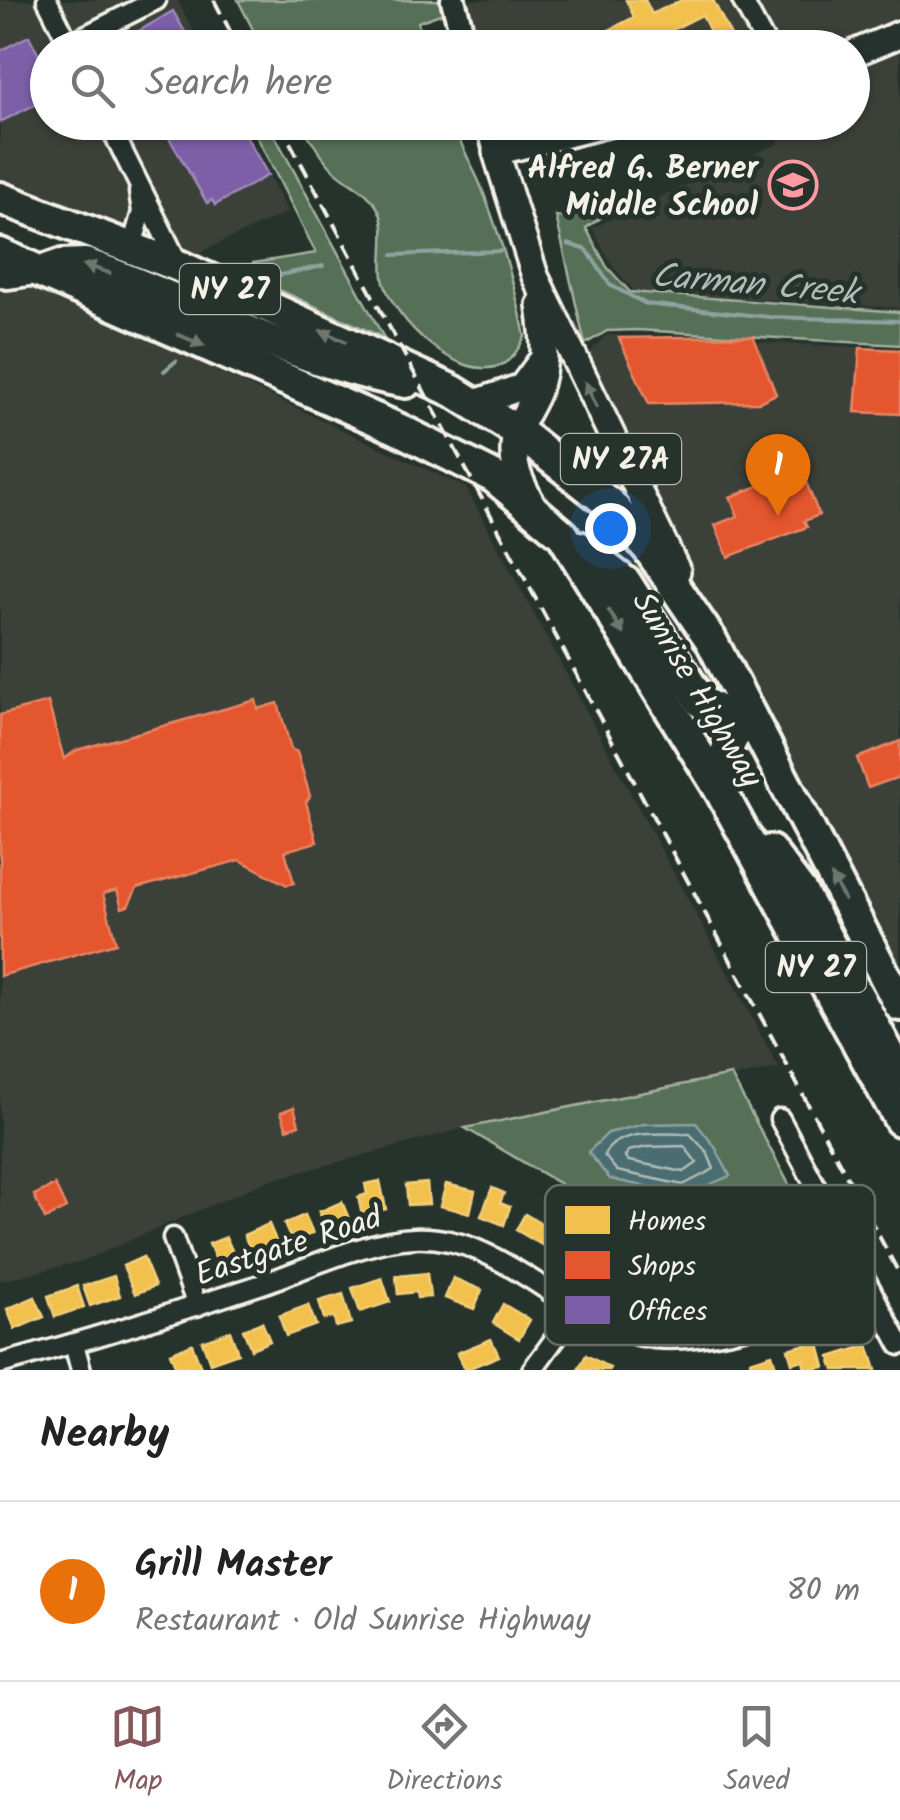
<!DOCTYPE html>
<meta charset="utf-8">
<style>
:root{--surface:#fff;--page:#f2f2f2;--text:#222;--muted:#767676;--line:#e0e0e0;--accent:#85585c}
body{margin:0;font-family:Kalam,sans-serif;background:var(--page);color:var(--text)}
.you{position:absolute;left:610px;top:528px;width:35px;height:35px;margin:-25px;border:8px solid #fff;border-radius:50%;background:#1a73e8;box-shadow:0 0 0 15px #1a73e833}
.badge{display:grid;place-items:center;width:65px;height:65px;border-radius:50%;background:var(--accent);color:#fff;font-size:32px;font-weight:700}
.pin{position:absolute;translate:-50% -82px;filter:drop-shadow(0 2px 5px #0008)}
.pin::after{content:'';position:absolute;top:52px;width:35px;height:30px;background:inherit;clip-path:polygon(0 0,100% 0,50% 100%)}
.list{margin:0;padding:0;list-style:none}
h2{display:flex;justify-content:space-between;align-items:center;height:130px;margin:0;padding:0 40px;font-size:42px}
h2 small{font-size:32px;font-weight:400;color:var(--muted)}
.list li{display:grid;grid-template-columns:65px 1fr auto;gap:30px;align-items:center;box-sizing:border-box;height:180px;padding:0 40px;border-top:2px solid var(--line)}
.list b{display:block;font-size:38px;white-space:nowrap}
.list p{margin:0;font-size:32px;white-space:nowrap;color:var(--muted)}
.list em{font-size:32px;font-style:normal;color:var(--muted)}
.icon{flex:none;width:55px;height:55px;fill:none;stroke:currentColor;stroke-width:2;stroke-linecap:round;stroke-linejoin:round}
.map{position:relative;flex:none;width:900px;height:1370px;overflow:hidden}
.search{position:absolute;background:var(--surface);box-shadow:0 2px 8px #0004;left:30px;right:30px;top:30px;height:110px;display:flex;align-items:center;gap:25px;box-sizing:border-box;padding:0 35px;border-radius:55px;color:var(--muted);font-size:38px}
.sheet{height:310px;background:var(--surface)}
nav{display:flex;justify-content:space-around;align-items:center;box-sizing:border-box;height:140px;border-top:2px solid var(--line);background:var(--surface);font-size:28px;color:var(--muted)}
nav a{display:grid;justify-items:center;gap:5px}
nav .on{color:var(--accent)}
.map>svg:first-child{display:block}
.built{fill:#3b4139}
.green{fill:#556f56;stroke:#a4b09f;stroke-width:2.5}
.water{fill:#4a6d70;stroke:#8ea2a0;stroke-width:2.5}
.homes{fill:#f2c14e;stroke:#f3cf7c;stroke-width:2.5}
.shops{fill:#e4572e;stroke:#e98566;stroke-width:2.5}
.offices{fill:#7b5ea7;stroke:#9f8aba;stroke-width:2.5}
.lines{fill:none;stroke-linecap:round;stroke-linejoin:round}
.shore{stroke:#b0bcb8;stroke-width:2.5}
.stream{stroke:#8ea2a0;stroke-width:4}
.street-casing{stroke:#f4f1e8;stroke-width:25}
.secondary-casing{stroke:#f4f1e8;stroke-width:30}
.primary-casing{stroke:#f4f1e8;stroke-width:32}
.highway-casing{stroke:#f4f1e8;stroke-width:38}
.street{stroke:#26332d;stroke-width:18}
.secondary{stroke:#26332d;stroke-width:22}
.primary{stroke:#26332d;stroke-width:25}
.highway{stroke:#26332d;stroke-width:30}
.rail{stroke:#f4f1e8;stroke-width:4;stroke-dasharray:15 8;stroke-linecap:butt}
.oneway{fill:#6e766e}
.labels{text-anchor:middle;stroke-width:10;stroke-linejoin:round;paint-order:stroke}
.shield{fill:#26332d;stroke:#b6b8b0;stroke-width:2.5}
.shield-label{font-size:30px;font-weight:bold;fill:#f4f1e8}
.poi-label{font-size:32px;font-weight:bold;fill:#f4f1e8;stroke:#26332d;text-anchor:end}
.street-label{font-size:32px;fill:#f4f1e8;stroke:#26332d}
.water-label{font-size:35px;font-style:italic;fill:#b0bcb8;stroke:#26332d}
.key{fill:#26332d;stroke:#646c65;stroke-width:2.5}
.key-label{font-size:28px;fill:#f4f1e8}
</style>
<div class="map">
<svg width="900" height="1370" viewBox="0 0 900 1370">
<rect width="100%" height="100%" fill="#26332d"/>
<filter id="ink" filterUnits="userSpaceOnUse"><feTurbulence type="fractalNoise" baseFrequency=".01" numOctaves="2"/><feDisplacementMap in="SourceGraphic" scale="20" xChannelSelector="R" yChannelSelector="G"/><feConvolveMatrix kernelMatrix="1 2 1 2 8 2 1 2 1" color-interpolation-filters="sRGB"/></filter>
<g filter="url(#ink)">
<g class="built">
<path d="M 0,0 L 177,0 L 202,47 L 48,48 L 48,122 L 241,123 L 288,212 L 185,259 L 0,185 Z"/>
<path d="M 438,0 L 900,0 L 900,308 L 634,291 L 613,267 L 592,228 L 779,143 L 771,123 L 852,122 L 852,48 L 453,47 Z"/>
<path d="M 0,269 L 466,488 L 779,1068 L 465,1128 L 267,1181 L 82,1261 L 0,1281 Z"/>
<path d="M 606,335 L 900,349 L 900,977 L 572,372 Z"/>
</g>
<g class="green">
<path d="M 238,0 L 438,0 L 443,13 L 418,22 L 424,47 L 262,47 Z"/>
<path d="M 250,123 L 268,123 L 384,338 L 251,277 L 253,263 L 316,253 Z"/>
<path d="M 301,123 L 453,123 C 461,148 475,169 484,194 C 501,239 516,289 525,337 C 519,347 513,360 501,365 C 458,383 395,320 384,283 C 378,260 390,228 377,207 C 366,188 346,183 331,167 C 320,155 309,137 301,123 Z"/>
<path d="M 630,198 L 586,228 L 607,267 L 630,292 L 900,312 L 900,345 L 637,330 L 607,331 L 585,344 L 556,216 L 566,218 Z"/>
<path d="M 731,1075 L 801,1207 L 692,1241 L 664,1245 L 465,1128 Z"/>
</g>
<path class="water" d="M 696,1123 L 715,1147 L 730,1176 L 686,1195 L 610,1179 L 588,1152 L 608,1133 L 644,1124 Z"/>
<g class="homes">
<path d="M 626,0 L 645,0 L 652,14 L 682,0 L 713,0 L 737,48 L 718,48 L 702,15 L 643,45 L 644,48 L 574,48 L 634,17 Z"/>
<path d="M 380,1181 L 386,1209 L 362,1215 L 358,1197 L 367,1194 L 365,1184 Z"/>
<path d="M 427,1183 L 429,1204 L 408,1205 L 406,1185 Z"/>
<path d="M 446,1184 L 475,1191 L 470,1213 L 440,1206 Z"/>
<path d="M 492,1188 L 504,1193 L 500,1203 L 510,1207 L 504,1225 L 481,1216 Z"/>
<path d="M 342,1202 L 350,1221 L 327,1230 L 319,1212 Z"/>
<path d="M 525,1214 L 551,1229 L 542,1245 L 516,1230 Z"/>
<path d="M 305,1215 L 313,1233 L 292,1242 L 284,1224 Z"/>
<path d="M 269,1224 L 277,1243 L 252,1254 L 244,1235 Z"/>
<path d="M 226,1237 L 236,1259 L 219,1267 L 209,1244 Z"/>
<path d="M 143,1257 L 155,1286 L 135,1294 L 123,1266 Z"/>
<path d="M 427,1273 L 430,1297 L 417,1298 L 416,1292 L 398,1294 L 396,1276 Z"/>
<path d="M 114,1276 L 120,1296 L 90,1306 L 83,1286 Z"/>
<path d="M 382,1278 L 390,1302 L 360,1312 L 352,1288 Z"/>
<path d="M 453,1278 L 482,1290 L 474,1309 L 445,1298 Z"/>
<path d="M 77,1286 L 84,1307 L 55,1317 L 48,1296 Z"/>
<path d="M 343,1294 L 351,1323 L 336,1327 L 334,1317 L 324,1319 L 319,1301 Z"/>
<path d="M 35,1297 L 44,1317 L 15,1329 L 7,1309 Z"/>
<path d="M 503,1304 L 530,1320 L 519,1339 L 493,1323 Z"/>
<path d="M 308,1305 L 316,1325 L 286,1336 L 279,1316 Z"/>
<path d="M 262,1322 L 270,1341 L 251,1349 L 243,1330 Z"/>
<path d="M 230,1331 L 238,1353 L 210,1363 L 202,1341 Z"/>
<path d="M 491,1339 L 499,1356 L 465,1370 L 457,1353 Z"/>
<path d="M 818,1341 L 825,1367 L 805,1370 L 803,1360 L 792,1363 L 788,1349 Z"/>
<path d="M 192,1344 L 202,1370 L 189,1370 L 187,1366 L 177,1370 L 170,1353 Z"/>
<path d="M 868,1345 L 876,1370 L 834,1370 L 830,1357 Z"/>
<path d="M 772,1354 L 777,1370 L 752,1370 L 750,1361 Z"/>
<path d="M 586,1355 L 610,1368 L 609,1370 L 578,1370 Z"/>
</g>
<g class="shops">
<path d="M 753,336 L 776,394 L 759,402 L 649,404 L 619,338 Z"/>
<path d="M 860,348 L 900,350 L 900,414 L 855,412 Z"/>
<path d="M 803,474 L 819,515 L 804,521 L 807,527 L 728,557 L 715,525 L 738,516 L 730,497 L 787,475 L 789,479 Z"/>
<path d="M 256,700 L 258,709 L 278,703 L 291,749 L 297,752 L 310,796 L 306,802 L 317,842 L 285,851 L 294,883 L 287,885 L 240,860 L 137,888 L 128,906 L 122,908 L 117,890 L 103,894 L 116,943 L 0,976 L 0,715 L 48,702 L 64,759 L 77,750 Z"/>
<path d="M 900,741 L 900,781 L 899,777 L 868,788 L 857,758 Z"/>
<path d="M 294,1107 L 299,1125 L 287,1129 L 281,1112 Z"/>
<path d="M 55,1185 L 66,1208 L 45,1219 L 34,1195 Z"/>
</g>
<g class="offices">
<path d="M 173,11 L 194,48 L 125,48 L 122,41 Z"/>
<path d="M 29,36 L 48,73 L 48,98 L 0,122 L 0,51 Z"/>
<path d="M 169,122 L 238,122 L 268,175 L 215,205 L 212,200 L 207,203 L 164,129 L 170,126 Z"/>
</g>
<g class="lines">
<g class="shore">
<path d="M 690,1134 L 707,1152 L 714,1169 L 683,1185 L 617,1171 L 604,1155 C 617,1128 664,1134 690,1134 Z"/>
<path d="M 684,1146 L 697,1163 L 684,1172 L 629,1161 L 625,1157 L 628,1151 L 647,1147 Z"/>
</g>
<g class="stream">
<path d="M 568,244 L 587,250 L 610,285 L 646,304 L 769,317 L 900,321"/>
<path d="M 393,255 L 502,251"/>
<path d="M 275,276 L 323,266"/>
<path d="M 164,371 L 176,361"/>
</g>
<g class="street-casing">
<g id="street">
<path d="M 47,0 L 71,48"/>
<path d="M 742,0 L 768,48"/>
<path d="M 69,44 L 156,0"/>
<path d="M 108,122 L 179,265"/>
<path d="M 132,246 L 142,212 L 139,192"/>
<path d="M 780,1119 L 900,1345"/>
<path d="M 173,1238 L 197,1306"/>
<path d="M 74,1344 L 81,1370"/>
<path d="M 0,1364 C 88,1340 175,1313 262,1284 C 308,1268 367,1240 414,1238 C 502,1234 560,1318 642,1336 C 702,1350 809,1308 871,1290"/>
<path d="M 532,1370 L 578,1307"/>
</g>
</g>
<g class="secondary-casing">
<g id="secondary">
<path d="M 453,0 L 466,48"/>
<path d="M 488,122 L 496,152"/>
<path d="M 0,274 L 7,277 L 41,272"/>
</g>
</g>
<g class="primary-casing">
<g id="primary">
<path d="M 852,54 L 900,34"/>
<path d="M 615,122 L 496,152 L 535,276 L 677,571"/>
<path d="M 475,403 L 522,387 L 539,364"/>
<path d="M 535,509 C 520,483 506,457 519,427 C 524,415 532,404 537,391 C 548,362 544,335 540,305"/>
</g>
</g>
<g class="highway-casing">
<g id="highway">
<path d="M 0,198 L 179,266 L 453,391 L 517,431 L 611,505 L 649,549 L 711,640 L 900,1005"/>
<path d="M 0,254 L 398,429 L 494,477 L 563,535 L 719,788 L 900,1120"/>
<path d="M 44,271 L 61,265 L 85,264 C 192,301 293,362 406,382"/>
<path d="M 579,547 L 626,583 L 701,702 L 727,715 L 750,716"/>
<path d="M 719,788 C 724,756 726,739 750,716"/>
<path d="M 770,851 L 801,892 L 900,1074"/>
</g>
</g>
<use href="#street" class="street"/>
<use href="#secondary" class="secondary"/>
<use href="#primary" class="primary"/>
<use href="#highway" class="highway"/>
<g class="rail">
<path d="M 214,0 L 239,48"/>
<path d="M 279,122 L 900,1275"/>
</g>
</g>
<defs><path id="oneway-solid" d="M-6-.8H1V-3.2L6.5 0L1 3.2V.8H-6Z" transform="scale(2.5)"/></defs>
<g class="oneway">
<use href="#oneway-solid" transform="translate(97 269) rotate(-162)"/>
<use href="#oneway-solid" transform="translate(333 336) rotate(-156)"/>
<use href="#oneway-solid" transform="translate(191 340) rotate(23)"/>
<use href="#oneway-solid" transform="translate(591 395) rotate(-115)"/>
<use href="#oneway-solid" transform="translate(616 622) rotate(58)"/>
<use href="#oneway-solid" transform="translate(838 888) rotate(-118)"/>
</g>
</g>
<defs>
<g id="school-ring" transform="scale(2.5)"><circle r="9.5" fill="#26332d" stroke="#ff9aa2" stroke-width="1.5"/><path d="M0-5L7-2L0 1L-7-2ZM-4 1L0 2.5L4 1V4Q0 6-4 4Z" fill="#ff9aa2"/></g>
</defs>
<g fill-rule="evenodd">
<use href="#school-ring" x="793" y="185"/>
</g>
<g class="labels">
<g class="shield">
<rect x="180" y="264" width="100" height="50" rx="8"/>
<rect x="561" y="434" width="120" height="50" rx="8"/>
<rect x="766" y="942" width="100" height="50" rx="8"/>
</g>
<g class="shield-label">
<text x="230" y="299">NY 27</text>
<text x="621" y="469">NY 27A</text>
<text x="816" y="977">NY 27</text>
</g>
<g class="poi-label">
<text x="758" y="178">Alfred G. Berner<tspan x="758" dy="37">Middle School</tspan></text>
</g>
<g class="street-label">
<text transform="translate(698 689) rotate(59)" y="11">Sunrise Highway</text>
<text transform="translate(288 1245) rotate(-18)" y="11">Eastgate Road</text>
</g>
<g class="water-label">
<text transform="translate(755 283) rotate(5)" y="12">Carman Creek</text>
</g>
</g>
<rect x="545" y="1185" width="330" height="160" rx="15" class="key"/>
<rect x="565" y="1206" width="45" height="28" fill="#f2c14e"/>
<rect x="565" y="1251" width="45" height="28" fill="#e4572e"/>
<rect x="565" y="1296" width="45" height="28" fill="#7b5ea7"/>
<g class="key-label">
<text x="628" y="1230">Homes</text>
<text x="628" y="1275">Shops</text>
<text x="628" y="1320">Offices</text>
</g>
</svg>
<div class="you"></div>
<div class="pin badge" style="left:778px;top:516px;background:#e8710a">1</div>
<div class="search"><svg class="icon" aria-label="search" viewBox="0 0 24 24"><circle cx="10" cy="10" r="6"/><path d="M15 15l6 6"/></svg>Search here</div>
</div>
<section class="sheet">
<h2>Nearby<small></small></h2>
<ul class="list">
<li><span class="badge" style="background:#e8710a">1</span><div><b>Grill Master</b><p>Restaurant · Old Sunrise Highway</p></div><em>80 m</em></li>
</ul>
</section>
<nav>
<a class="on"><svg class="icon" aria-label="map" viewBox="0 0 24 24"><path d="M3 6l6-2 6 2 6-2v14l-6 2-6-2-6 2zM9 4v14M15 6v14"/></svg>Map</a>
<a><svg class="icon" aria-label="directions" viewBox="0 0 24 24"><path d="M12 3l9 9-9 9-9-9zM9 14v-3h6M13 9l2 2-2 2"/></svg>Directions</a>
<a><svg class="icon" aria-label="saved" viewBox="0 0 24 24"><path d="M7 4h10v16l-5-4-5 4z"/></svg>Saved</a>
</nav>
